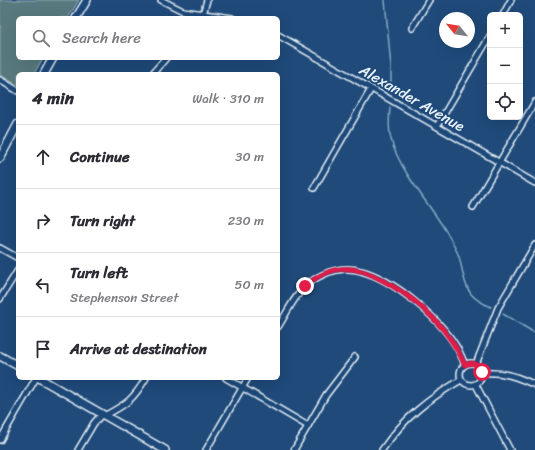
<!DOCTYPE html>
<meta charset="utf-8">
<style>
:root{--surface:#fff;--page:#f7f7f7;--text:#2b2b33;--muted:#7c7c81;--line:#e1e1e2}
body{margin:0;font-family:Sriracha,sans-serif;background:var(--page);color:var(--text)}
.controls{position:absolute;right:12px;top:12px;display:grid;overflow:hidden;border-radius:6px;box-shadow:0 4px 16px #0002}
.controls button{width:36px;height:36px;display:grid;place-items:center;padding:0;border:0;border-bottom:1px solid var(--line);background:var(--surface);color:var(--text);font:20px sans-serif}
.compass{position:absolute;left:439px;top:12px;width:36px;height:36px;border-radius:50%;background:var(--surface);box-shadow:0 4px 16px #0002;rotate:300deg}
.stop{position:absolute;width:12px;height:12px;margin:-9px;border:3px solid #e11d48;border-radius:50%;background:#fff}
.stop.end{background:#e11d48;border-color:#fff;box-shadow:0 1px 4px #0008}
.list{margin:0;padding:0;list-style:none}
h2{display:flex;justify-content:space-between;align-items:center;height:52px;margin:0;padding:0 16px;font-size:17px}
h2 small{font-size:13px;font-weight:400;color:var(--muted)}
.list li{display:grid;grid-template-columns:26px 1fr auto;gap:12px;align-items:center;box-sizing:border-box;height:64px;padding:0 16px;border-top:1px solid var(--line)}
.list b{display:block;font-size:15px;white-space:nowrap}
.list p{margin:0;font-size:13px;white-space:nowrap;color:var(--muted)}
.list em{font-size:13px;font-style:normal;color:var(--muted)}
.icon{flex:none;width:22px;height:22px;fill:none;stroke:currentColor;stroke-width:2;stroke-linecap:round;stroke-linejoin:round}
.map{position:relative;flex:none;width:535px;height:450px;overflow:hidden}
.search{position:absolute;background:var(--surface);box-shadow:0 4px 16px #0002;left:16px;top:16px;width:264px;height:44px;display:flex;align-items:center;gap:10px;box-sizing:border-box;padding:0 14px;border-radius:6px;color:var(--muted);font-size:15px}
.panel{position:absolute;background:var(--surface);box-shadow:0 4px 16px #0002;left:16px;top:72px;width:264px;height:308px;border-radius:6px}
.map>svg:first-child{display:block}
.grass{fill:#597a7e;stroke:#a0b6bb}
.lines{fill:none;stroke-linecap:round;stroke-linejoin:round}
.stream{stroke:#84a9c3;stroke-width:1.5}
.street-casing{stroke:#e8f1f8;stroke-width:8}
.secondary-casing{stroke:#e8f1f8;stroke-width:10}
.street{stroke:#1f4a7a;stroke-width:5}
.secondary{stroke:#1f4a7a;stroke-width:7}
.route{stroke:#e11d48;stroke-width:5}
.labels{text-anchor:middle;stroke-width:4;stroke-linejoin:round;paint-order:stroke}
.street-label{font-size:15px;fill:#e8f1f8;stroke:#1f4a7a}
</style>
<div class="map">
<svg width="535" height="450" viewBox="0 0 535 450">
<rect width="100%" height="100%" fill="#1f4a7a"/>
<filter id="ink" filterUnits="userSpaceOnUse"><feTurbulence type="fractalNoise" baseFrequency=".025" numOctaves="2"/><feDisplacementMap in="SourceGraphic" scale="8" xChannelSelector="R" yChannelSelector="G"/><feConvolveMatrix kernelMatrix="1 2 1 2 8 2 1 2 1" color-interpolation-filters="sRGB"/></filter>
<g filter="url(#ink)">
<path class="grass" d="M 0,0 L 79,0 L 68,18 L 18,18 L 18,58 L 43,58 L 34,74 L 18,74 L 18,85 L 0,75 Z"/>
<g class="lines">
<g class="stream">
<path d="M 385,0 L 391,67 L 391,91"/>
<path d="M 390,107 C 389,121 388,133 393,146 C 408,185 441,215 458,254 C 463,267 462,282 471,294 C 476,300 484,304 491,307"/>
<path d="M 503,314 L 535,333"/>
</g>
<g class="street-casing">
<g id="street">
<path d="M 161,0 L 183,11 L 232,18"/>
<path d="M 503,15 L 511,0"/>
<path d="M 202,18 L 207,0"/>
<path d="M 412,28 L 429,0"/>
<path d="M 278,35 L 535,183"/>
<path d="M 152,74 L 166,58"/>
<path d="M 0,80 L 18,91"/>
<path d="M 437,126 L 490,36"/>
<path d="M 314,188 L 371,89"/>
<path d="M 473,207 L 535,102"/>
<path d="M 0,248 L 18,258"/>
<path d="M 0,299 L 18,270"/>
<path d="M 278,327 C 288,311 296,292 312,281 C 326,271 345,266 361,271 C 393,279 439,318 456,346 C 460,352 462,358 465,365"/>
<circle cx="471" cy="374" r="11"/>
<path d="M 476,364 L 498,308 L 535,245"/>
<path d="M 483,373 C 504,372 516,376 535,385"/>
<path d="M 226,378 L 308,426"/>
<path d="M 476,385 L 510,450"/>
<path d="M 104,416 C 127,404 133,400 146,378"/>
<path d="M 0,440 L 36,378"/>
<path d="M 78,450 L 94,423 L 102,414"/>
<path d="M 206,450 L 248,378"/>
<path d="M 294,450 L 326,395 L 355,357"/>
<path d="M 382,450 C 404,418 428,399 461,380"/>
</g>
</g>
<g class="secondary-casing">
<g id="secondary">
<path d="M 76,18 L 87,0"/>
<path d="M 44,74 L 53,58"/>
<path d="M 0,158 L 18,124"/>
<path d="M 0,356 L 18,366"/>
<path d="M 39,378 L 165,450"/>
</g>
</g>
<use href="#street" class="street"/>
<use href="#secondary" class="secondary"/>
</g>
</g>
<g class="lines" filter="url(#ink)">
<path class="route" d="M 305,286 C 318,275 334,267 352,269 C 366,271 377,277 389,284 C 422,303 449,330 465,365 C 473,361 479,364 482,372"/>
</g>
<g class="labels">
<g class="street-label">
<text transform="translate(412 98) rotate(30)" y="5">Alexander Avenue</text>
</g>
</g>
</svg>
<div class="controls">
<button>+</button>
<button>−</button>
<button><svg class="icon" aria-label="locate" viewBox="0 0 24 24"><circle cx="12" cy="12" r="6"/><path d="M12 2v4M12 18v4M2 12h4M18 12h4"/></svg></button>
</div>
<svg class="compass" viewBox="-18 -18 36 36"><path d="M0-13l5 13h-10z" fill="#e53935"/><path d="M0 13l5-13h-10z" fill="#7c7c81"/></svg>
<div class="stop" style="left:482px;top:372px"></div>
<div class="stop end" style="left:305px;top:286px"></div>
<div class="search"><svg class="icon" aria-label="search" viewBox="0 0 24 24"><circle cx="10" cy="10" r="6"/><path d="M15 15l6 6"/></svg>Search here</div>
<section class="panel">
<h2>4 min<small>Walk · 310 m</small></h2>
<ul class="list">
<li><svg class="icon" aria-label="ahead" viewBox="0 0 24 24"><path d="M12 20V5M6 11l6-6 6 6"/></svg><div><b>Continue</b></div><em>30 m</em></li>
<li><svg class="icon" aria-label="right" viewBox="0 0 24 24"><path d="M7 20v-9h11M14 6l5 5-5 5"/></svg><div><b>Turn right</b></div><em>230 m</em></li>
<li><svg class="icon" aria-label="left" viewBox="0 0 24 24"><path d="M17 20v-9H6M10 6l-5 5 5 5"/></svg><div><b>Turn left</b><p>Stephenson Street</p></div><em>50 m</em></li>
<li><svg class="icon" aria-label="arrive" viewBox="0 0 24 24"><path d="M6 21V4h12l-3 4 3 4H6"/></svg><div><b>Arrive at destination</b></div></li>
</ul>
</section>
</div>
